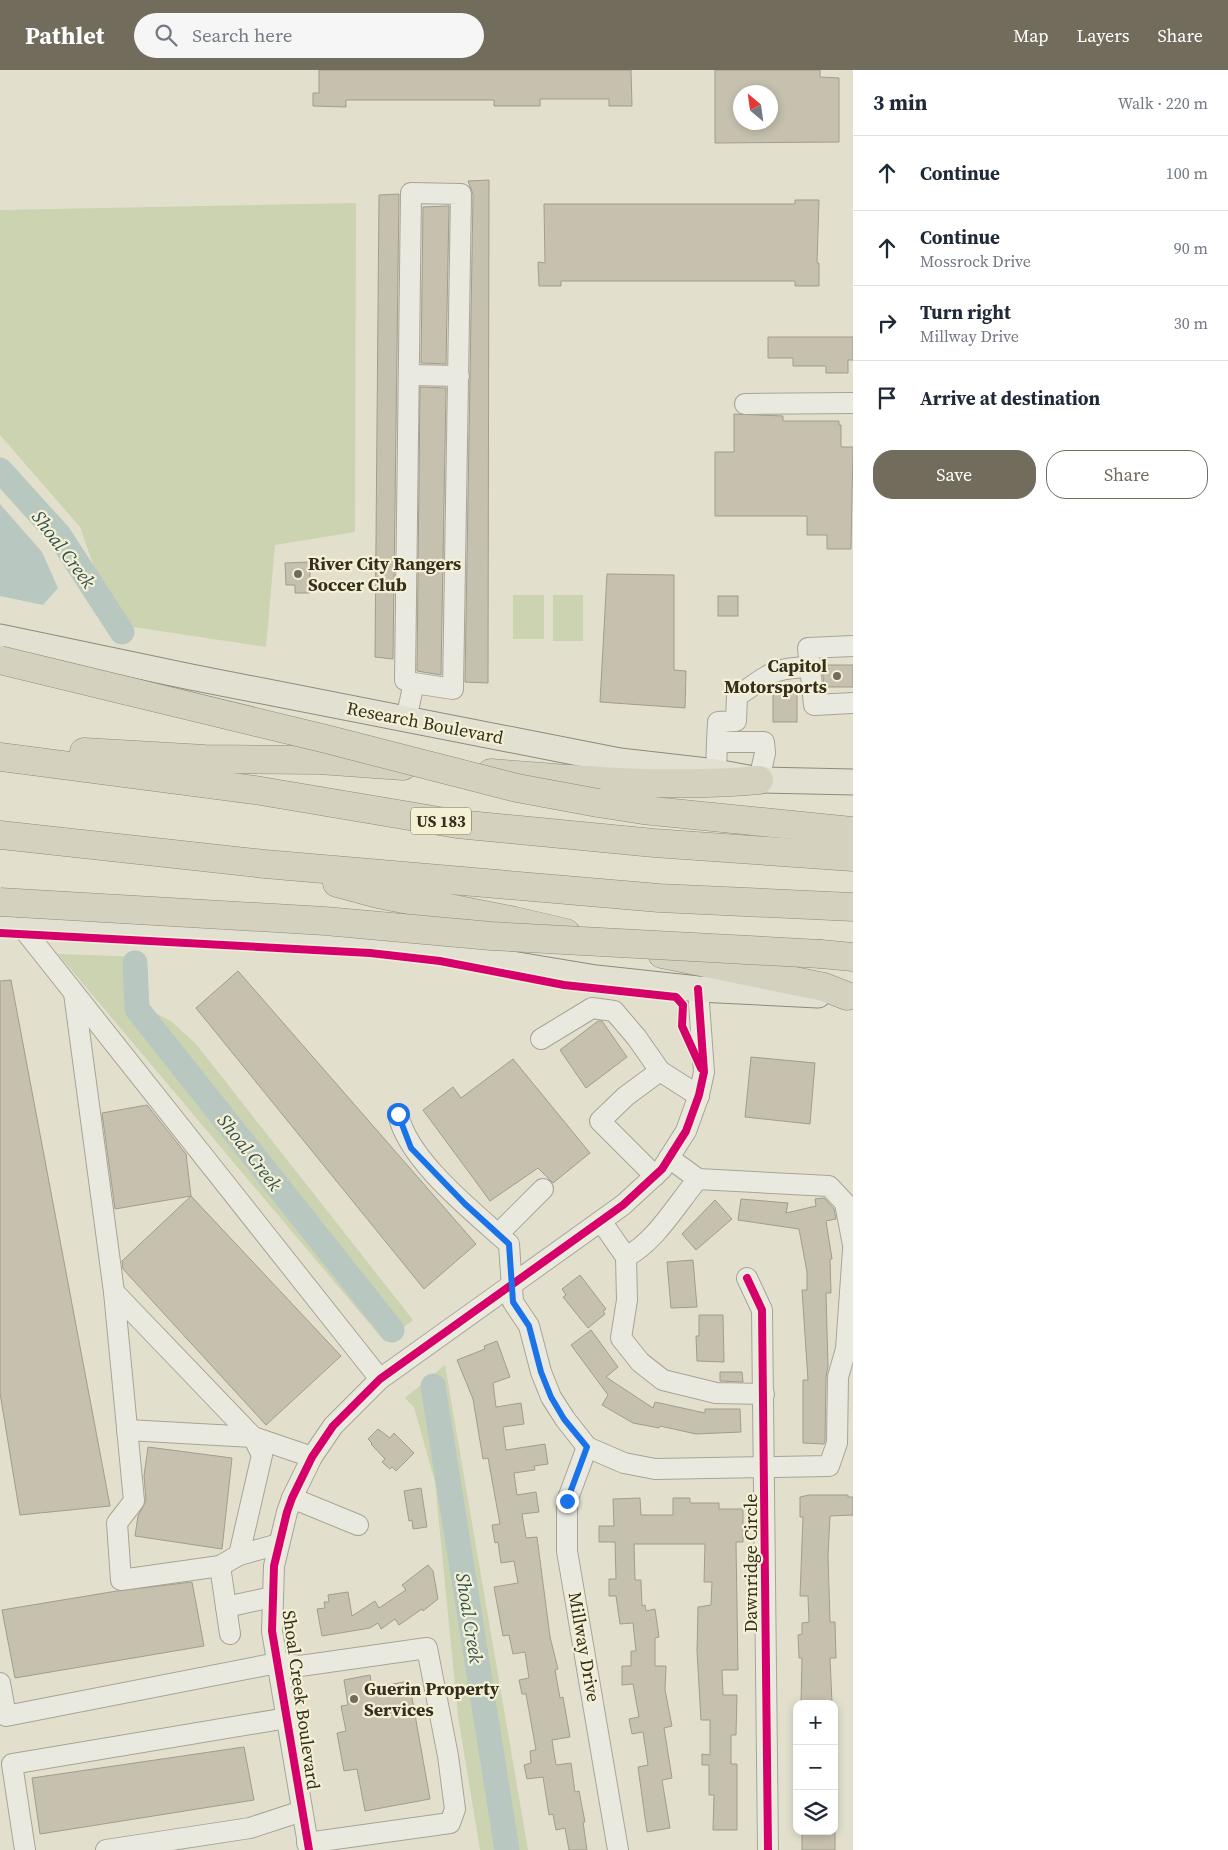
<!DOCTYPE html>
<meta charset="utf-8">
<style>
:root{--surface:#fff;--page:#f6f6f7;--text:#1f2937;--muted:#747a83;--line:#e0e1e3;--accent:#726c5c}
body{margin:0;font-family:"Source Serif 4",serif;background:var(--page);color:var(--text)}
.controls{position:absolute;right:15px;bottom:15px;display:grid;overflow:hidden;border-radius:10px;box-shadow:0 2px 8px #0003}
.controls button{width:45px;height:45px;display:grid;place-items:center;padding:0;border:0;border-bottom:1px solid var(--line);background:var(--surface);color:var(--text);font:25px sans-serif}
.compass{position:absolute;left:733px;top:15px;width:45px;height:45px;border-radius:50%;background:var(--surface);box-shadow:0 2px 8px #0003;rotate:331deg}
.stop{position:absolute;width:15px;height:15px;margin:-11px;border:4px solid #1a73e8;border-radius:50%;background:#fff}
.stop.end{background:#1a73e8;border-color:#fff;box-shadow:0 1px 5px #0008}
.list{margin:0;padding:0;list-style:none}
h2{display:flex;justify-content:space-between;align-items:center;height:65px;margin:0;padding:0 20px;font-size:21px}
h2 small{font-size:16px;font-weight:400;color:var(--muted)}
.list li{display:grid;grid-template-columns:32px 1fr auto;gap:15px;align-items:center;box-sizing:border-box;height:75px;padding:0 20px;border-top:1px solid var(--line)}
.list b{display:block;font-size:19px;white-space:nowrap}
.list p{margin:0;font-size:16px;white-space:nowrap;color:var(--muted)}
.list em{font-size:16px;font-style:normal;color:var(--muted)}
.actions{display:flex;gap:10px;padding:15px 20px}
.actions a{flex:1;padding:11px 0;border:1px solid var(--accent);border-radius:20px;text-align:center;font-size:18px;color:var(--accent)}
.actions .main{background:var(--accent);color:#fff}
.icon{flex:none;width:28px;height:28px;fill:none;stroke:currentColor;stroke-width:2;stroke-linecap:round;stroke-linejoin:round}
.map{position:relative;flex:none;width:853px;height:1780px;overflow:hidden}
header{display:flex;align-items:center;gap:30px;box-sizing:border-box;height:70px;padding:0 25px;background:var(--accent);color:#fff}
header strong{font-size:24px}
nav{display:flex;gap:28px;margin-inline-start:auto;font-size:18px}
.search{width:350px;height:45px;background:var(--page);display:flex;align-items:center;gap:12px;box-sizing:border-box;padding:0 18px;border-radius:28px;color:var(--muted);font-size:19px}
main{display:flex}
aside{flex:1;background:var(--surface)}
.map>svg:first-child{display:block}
.green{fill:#cbd3b1}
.water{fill:#b8c8c1}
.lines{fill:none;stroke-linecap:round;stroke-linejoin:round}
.river{stroke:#b8c8c1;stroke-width:25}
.building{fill:#c6c0ae;stroke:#a29c8d;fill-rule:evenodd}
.minor-casing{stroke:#a7a497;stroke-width:22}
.major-casing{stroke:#8d8a7d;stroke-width:27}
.highway-casing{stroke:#8d8a7d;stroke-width:29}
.minor{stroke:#eae9df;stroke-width:20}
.major{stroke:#e2e0d1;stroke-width:25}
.highway{stroke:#d5d1bf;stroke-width:28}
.highway-bridge-casing{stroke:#8d8a7d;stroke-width:29;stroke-linecap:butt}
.highway-bridge{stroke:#d5d1bf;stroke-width:28}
.cycleway-casing{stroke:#f3f0d4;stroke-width:11}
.cycleway{stroke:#d6006c;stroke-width:8}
.route{stroke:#1a73e8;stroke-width:6}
.poi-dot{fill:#726c5c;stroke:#f3f0d4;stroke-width:2}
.labels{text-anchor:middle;stroke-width:4.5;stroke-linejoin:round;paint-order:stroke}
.shield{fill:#f3f0d4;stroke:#6e6855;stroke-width:1}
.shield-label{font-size:16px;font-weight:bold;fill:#352e1f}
.poi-label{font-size:18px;font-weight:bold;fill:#352e1f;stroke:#f3f0d4;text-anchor:start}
.street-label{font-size:18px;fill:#352e1f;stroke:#f3f0d4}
.water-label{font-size:19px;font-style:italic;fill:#304f54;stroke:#f3f0d4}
</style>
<header>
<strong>Pathlet</strong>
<div class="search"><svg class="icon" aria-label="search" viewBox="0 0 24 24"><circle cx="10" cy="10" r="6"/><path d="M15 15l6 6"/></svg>Search here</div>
<nav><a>Map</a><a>Layers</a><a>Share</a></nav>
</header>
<main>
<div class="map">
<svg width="853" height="1780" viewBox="0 0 853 1780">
<rect width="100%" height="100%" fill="#e2e0cd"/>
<g class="green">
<path d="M 356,133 L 355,462 L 275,475 L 266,577 L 114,554 L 80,457 L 0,365 L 0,140 Z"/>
<rect x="513" y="525" width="31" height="44"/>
<rect x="553" y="525" width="30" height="46"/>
<path d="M 58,884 L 143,887 L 141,925 L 145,938 L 171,951 L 196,974 L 413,1250 L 385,1272 Z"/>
<path d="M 445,1295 L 528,1780 L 480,1780 L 458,1646 L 435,1412 L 414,1337 L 405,1328 Z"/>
</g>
<path class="water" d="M 0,434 L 42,482 L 58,518 L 43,535 L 0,526 Z"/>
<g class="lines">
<g class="river">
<path d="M 0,400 L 59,465 L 122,562"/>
<path d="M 135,893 L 137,939 L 392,1260"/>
<path d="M 433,1316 L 507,1780"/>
</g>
</g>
<g class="building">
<path d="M 319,0 L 631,0 L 632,36 L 609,36 L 609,29 L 540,29 L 540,36 L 494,36 L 494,30 L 346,30 L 346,37 L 313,36 L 313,23 L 319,23 Z"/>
<path d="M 715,0 L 820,0 L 820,7 L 839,8 L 839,72 L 715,73 ZM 740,22 L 770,22 L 770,52 L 740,52 Z"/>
<path d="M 489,110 L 488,613 L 465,612 L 473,124 L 468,111 Z"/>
<path d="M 399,124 L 393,589 L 375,587 L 379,125 Z"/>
<path d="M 795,130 L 819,130 L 817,193 L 819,193 L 819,216 L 795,216 L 795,211 L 561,211 L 561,216 L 539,216 L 538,192 L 545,193 L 544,134 L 795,134 Z"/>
<path d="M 449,136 L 446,294 L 421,293 L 423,137 Z"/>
<path d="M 768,267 L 853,267 L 853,290 L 848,290 L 848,303 L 826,303 L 826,296 L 793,296 L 793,288 L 768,288 Z"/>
<path d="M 420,317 L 446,318 L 441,605 L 417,601 Z"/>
<path d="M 734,344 L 783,346 L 783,351 L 839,351 L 839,355 L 841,355 L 841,377 L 853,377 L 851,479 L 827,479 L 827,465 L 807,465 L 807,446 L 715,446 L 715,382 L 734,382 Z"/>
<path d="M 310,492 L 310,523 L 295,523 L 295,515 L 286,515 L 285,493 Z"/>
<path d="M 607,504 L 674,505 L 674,600 L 686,601 L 685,638 L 600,632 Z"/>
<rect x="718" y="526" width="20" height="20"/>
<path d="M 853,595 L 853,617 L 824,617 L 822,595 Z"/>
<rect x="773" y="622" width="24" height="30"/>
<path d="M 238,901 L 476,1174 L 424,1219 L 196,938 Z"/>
<path d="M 11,910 L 110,1436 L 20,1445 L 0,1323 L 0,911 Z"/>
<path d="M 598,951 L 602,951 L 627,987 L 586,1018 L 560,980 Z"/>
<path d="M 751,987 L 815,993 L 810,1054 L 745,1047 Z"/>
<path d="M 513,989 L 590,1083 L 553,1113 L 538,1098 L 490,1131 L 423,1040 L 453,1017 L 461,1028 Z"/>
<path d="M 147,1035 L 186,1084 L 191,1126 L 115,1139 L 102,1043 Z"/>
<path d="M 191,1126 L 341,1286 L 266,1355 L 123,1199 L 122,1191 Z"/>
<path d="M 824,1128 L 834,1139 L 836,1149 L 826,1151 L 832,1189 L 830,1189 L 831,1223 L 826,1223 L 828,1297 L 826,1307 L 825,1371 L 824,1374 L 803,1373 L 803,1310 L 808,1310 L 802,1220 L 807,1220 L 807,1202 L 799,1159 L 738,1150 L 741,1129 L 788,1133 L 786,1143 L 816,1136 L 815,1129 Z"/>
<path d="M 715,1130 L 732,1149 L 696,1180 L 682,1164 Z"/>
<path d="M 693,1190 L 697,1237 L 671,1238 L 667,1192 Z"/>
<path d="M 580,1205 L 606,1239 L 603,1241 L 605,1244 L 588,1258 L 563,1227 L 566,1225 L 562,1219 Z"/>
<path d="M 699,1245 L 723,1245 L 724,1292 L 697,1291 L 696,1266 L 699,1266 Z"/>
<path d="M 591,1260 L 618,1297 L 606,1307 L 653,1338 L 655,1332 L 705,1343 L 705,1339 L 740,1339 L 741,1362 L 696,1364 L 660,1356 L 659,1358 L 633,1353 L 602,1335 L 608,1325 L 571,1275 Z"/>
<path d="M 497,1271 L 510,1307 L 493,1313 L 496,1337 L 521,1333 L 524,1354 L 503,1357 L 506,1380 L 545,1374 L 548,1394 L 534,1396 L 535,1400 L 514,1403 L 517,1425 L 536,1422 L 539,1442 L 522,1444 L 526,1468 L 537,1467 L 550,1567 L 558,1599 L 555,1600 L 560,1628 L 563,1627 L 570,1667 L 552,1670 L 556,1695 L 571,1693 L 575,1722 L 579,1721 L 585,1752 L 583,1752 L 587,1780 L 569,1780 L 565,1758 L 556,1760 L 553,1744 L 549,1745 L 543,1707 L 527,1709 L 524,1695 L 531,1693 L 530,1681 L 536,1680 L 526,1624 L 522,1624 L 519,1610 L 529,1608 L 525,1582 L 513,1584 L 509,1565 L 503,1566 L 494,1517 L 518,1513 L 514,1491 L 501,1493 L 498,1472 L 495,1473 L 492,1455 L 500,1454 L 488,1388 L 483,1389 L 473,1329 L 457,1290 L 485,1279 L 484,1276 Z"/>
<path d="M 720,1302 L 742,1302 L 743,1312 L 720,1311 Z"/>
<path d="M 378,1359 L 390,1368 L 394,1363 L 414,1383 L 396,1401 L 392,1397 L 390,1399 L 382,1392 L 385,1389 L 371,1374 L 372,1373 L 368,1369 Z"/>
<path d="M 148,1377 L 232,1388 L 222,1479 L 135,1466 L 138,1446 L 146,1431 L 144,1406 Z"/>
<path d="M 421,1418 L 427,1457 L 413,1459 L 412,1450 L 409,1451 L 404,1421 Z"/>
<path d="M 809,1425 L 848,1425 L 848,1427 L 853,1427 L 853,1445 L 830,1446 L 828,1486 L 830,1552 L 835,1552 L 836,1588 L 830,1588 L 832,1633 L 801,1634 L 802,1588 L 799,1588 L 798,1565 L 802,1564 L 802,1553 L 809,1552 L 808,1526 L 800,1526 L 803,1447 L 800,1447 L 800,1427 Z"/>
<path d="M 640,1428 L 641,1445 L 673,1445 L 673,1428 L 690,1428 L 690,1433 L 719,1433 L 719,1439 L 743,1439 L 743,1472 L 736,1472 L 738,1600 L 722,1600 L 723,1625 L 737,1625 L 736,1665 L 731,1665 L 731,1694 L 737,1694 L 737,1760 L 713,1760 L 714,1725 L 709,1725 L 709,1695 L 702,1695 L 702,1684 L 710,1685 L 710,1650 L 701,1650 L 697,1581 L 698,1537 L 711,1535 L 712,1512 L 704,1512 L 705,1474 L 634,1474 L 635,1510 L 641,1510 L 642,1536 L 645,1535 L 646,1541 L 655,1539 L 659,1567 L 655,1568 L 655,1596 L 666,1596 L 665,1620 L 672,1656 L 664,1658 L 672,1708 L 662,1710 L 670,1758 L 647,1762 L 638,1697 L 648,1695 L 643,1662 L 632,1664 L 629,1649 L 639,1647 L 633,1614 L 622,1615 L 622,1596 L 631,1596 L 631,1581 L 636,1581 L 633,1553 L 620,1554 L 616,1526 L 609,1526 L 609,1509 L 616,1509 L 615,1472 L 599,1472 L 599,1456 L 614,1456 L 613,1429 Z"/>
<path d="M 428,1495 L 433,1501 L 438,1529 L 423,1541 L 422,1539 L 399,1555 L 395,1549 L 381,1559 L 378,1553 L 370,1558 L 322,1566 L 317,1539 L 325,1538 L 324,1532 L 329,1532 L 328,1525 L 348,1522 L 352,1546 L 375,1531 L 379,1538 L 406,1520 L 402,1515 Z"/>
<path d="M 192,1512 L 204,1576 L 15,1608 L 2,1540 L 117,1521 Z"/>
<path d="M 370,1605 L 372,1618 L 409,1611 L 430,1729 L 365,1741 L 357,1699 L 344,1701 L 337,1663 L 346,1661 L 341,1636 L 348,1635 L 344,1610 Z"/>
<path d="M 244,1677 L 254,1730 L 40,1764 L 32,1708 Z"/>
<rect x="802" y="1761" width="33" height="19"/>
</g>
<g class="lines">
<g class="minor-casing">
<g id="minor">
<path d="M 410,305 L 459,306"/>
<path d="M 745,334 L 853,333"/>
<path d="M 853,576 L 808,578 L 814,635 L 853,633"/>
<path d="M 406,649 L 414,613 L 405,610 L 411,123 L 461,124 L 453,619 L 414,613"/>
<path d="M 717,672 L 718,652 L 736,651 L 737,626 C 770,605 769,598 810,597"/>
<path d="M 716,702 L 717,672 L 764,672 L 765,683 L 759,710"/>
<path d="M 14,847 L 380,1309"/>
<path d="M 74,923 L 114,1222 L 253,1367 L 312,1387"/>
<path d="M 541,969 L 592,938 L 614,941 L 637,968 L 660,1001"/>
<path d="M 398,1044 C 408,1091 474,1142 509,1174 L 513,1232 L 529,1256 L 541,1302 L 551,1327 L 565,1349 L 587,1377 L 624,1393 L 655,1399 L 829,1396 L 837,1373 L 838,1307 L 846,1279 L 853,1180"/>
<path d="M 669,1088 L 698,1109 L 829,1116 L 845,1133 L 853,1175"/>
<path d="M 655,1106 L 600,1051 L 626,1026 L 660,1001 L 699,1026"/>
<path d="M 601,1151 L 626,1187 L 627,1230 L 621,1268 L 640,1292 L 663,1310 L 716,1323 L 764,1324"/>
<path d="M 498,1164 L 543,1119"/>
<path d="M 626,1187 C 656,1171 676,1135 698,1109"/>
<path d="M 747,1208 L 762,1240 L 768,1780"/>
<path d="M 114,1222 L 134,1431 L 117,1453 L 121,1510 L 220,1496 L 239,1485 L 279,1474"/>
<path d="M 127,1360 L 253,1367 L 262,1385 L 239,1485"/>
<path d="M 587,1377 L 567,1431 L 567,1481 L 618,1780"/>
<path d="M 292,1428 L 358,1455"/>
<path d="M 220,1496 L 230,1564"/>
<path d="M 226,1537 L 272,1527"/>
<path d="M 0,1613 L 6,1646 L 277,1593 L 300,1596 L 427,1578 L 448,1686 L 455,1739 L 450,1753 L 307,1773"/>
<path d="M 25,1780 L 12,1694 L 287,1648"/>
<path d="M 106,1780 L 250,1758 L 302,1741"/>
<path d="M 309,1780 L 272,1561 L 274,1496 L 287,1442 L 292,1428 L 312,1387 L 333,1356 L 380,1309 L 623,1135 L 662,1099 L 686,1061 L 699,1025 L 704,1002 L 698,919"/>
</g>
</g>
<g class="major-casing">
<g id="major">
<path d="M 0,567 L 191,607 L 620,691 L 716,702 L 759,710 L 853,712"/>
<path d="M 0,847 L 367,870 L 596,908 L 698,919 L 818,925"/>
</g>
</g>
<g class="highway-casing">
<g id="highway">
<path d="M 84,682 L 205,689 L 319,690 L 403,696"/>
<path d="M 0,687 L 255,720 L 457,754 L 654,773 L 853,787"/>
<path d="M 491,703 C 576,710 674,718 759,710"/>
<path d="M 598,733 L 643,740 L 853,761"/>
<path d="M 0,765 L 265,794 L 659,828 L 853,837"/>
<path d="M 337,813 L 378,824 L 515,851 L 566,863"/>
<path d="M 662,884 L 824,917 L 847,926"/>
<path d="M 821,884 L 853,887"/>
</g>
</g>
<use href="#minor" class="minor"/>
<use href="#major" class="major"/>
<use href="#highway" class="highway"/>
<g class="highway-bridge-casing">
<g id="highway-bridge">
<path d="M 0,590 L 326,669 L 517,718 L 598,733"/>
<path d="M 0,832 L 325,851 L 491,866 L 821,884"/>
</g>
</g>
<use href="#highway-bridge" class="highway-bridge"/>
<g class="cycleway-casing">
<g id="cycleway">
<path d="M 0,863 L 370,883 L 440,891 L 564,915 L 676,927 L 683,935 L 682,956 L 701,998"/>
<path d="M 747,1208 L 762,1240 L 768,1780"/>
<path d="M 309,1780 L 272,1561 L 274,1496 L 287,1442 L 292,1428 L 312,1387 L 333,1356 L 380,1309 L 623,1135 L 662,1099 L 686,1061 L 699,1025 L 704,1002 L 698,919"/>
</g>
</g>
<use href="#cycleway" class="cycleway"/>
</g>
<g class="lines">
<path class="route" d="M 398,1044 L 411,1078 L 465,1134 L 509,1174 L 513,1232 L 529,1256 L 541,1302 L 551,1327 L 564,1349 L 587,1377 L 567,1431"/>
</g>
<g class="poi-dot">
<circle cx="298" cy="504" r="5"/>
<circle cx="837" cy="606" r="5"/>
<circle cx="354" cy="1629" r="5"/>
</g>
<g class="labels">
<rect class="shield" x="411" y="737.5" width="60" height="27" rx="4"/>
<g class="shield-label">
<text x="441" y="757">US 183</text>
</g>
<g class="poi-label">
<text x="308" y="500">River City Rangers<tspan x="308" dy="21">Soccer Club</tspan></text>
<text x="827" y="602" text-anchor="end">Capitol<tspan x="827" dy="21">Motorsports</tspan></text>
<text x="364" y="1625">Guerin Property<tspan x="364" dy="21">Services</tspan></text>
</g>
<g class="street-label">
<text transform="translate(425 653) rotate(11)" y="6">Research Boulevard</text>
<text transform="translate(751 1493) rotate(-90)" y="6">Dawnridge Circle</text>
<text transform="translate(584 1577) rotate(80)" y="6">Millway Drive</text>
<text transform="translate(301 1630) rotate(82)" y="6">Shoal Creek Boulevard</text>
</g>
<g class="water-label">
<text transform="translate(64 479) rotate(53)" y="7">Shoal Creek</text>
<text transform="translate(250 1082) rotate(52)" y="7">Shoal Creek</text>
<text transform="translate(470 1548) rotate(81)" y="7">Shoal Creek</text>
</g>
</g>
</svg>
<div class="controls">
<button>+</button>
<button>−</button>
<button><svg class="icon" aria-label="layers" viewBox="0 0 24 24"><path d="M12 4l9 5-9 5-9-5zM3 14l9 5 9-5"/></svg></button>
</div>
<svg class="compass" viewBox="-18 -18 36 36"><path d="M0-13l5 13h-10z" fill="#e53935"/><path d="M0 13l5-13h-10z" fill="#747a83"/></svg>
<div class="stop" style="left:398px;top:1044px"></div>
<div class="stop end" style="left:567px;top:1431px"></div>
</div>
<aside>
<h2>3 min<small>Walk · 220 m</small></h2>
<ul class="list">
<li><svg class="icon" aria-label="ahead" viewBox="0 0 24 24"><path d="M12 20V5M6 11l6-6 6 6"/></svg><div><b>Continue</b></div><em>100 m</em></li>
<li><svg class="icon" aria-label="ahead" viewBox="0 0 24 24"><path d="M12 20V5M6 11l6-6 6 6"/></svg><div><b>Continue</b><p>Mossrock Drive</p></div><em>90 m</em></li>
<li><svg class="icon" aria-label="right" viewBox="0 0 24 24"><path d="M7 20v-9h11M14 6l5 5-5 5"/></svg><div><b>Turn right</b><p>Millway Drive</p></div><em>30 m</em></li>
<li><svg class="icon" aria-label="arrive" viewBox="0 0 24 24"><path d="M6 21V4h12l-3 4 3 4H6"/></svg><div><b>Arrive at destination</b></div></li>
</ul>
<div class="actions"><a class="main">Save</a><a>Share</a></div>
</aside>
</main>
